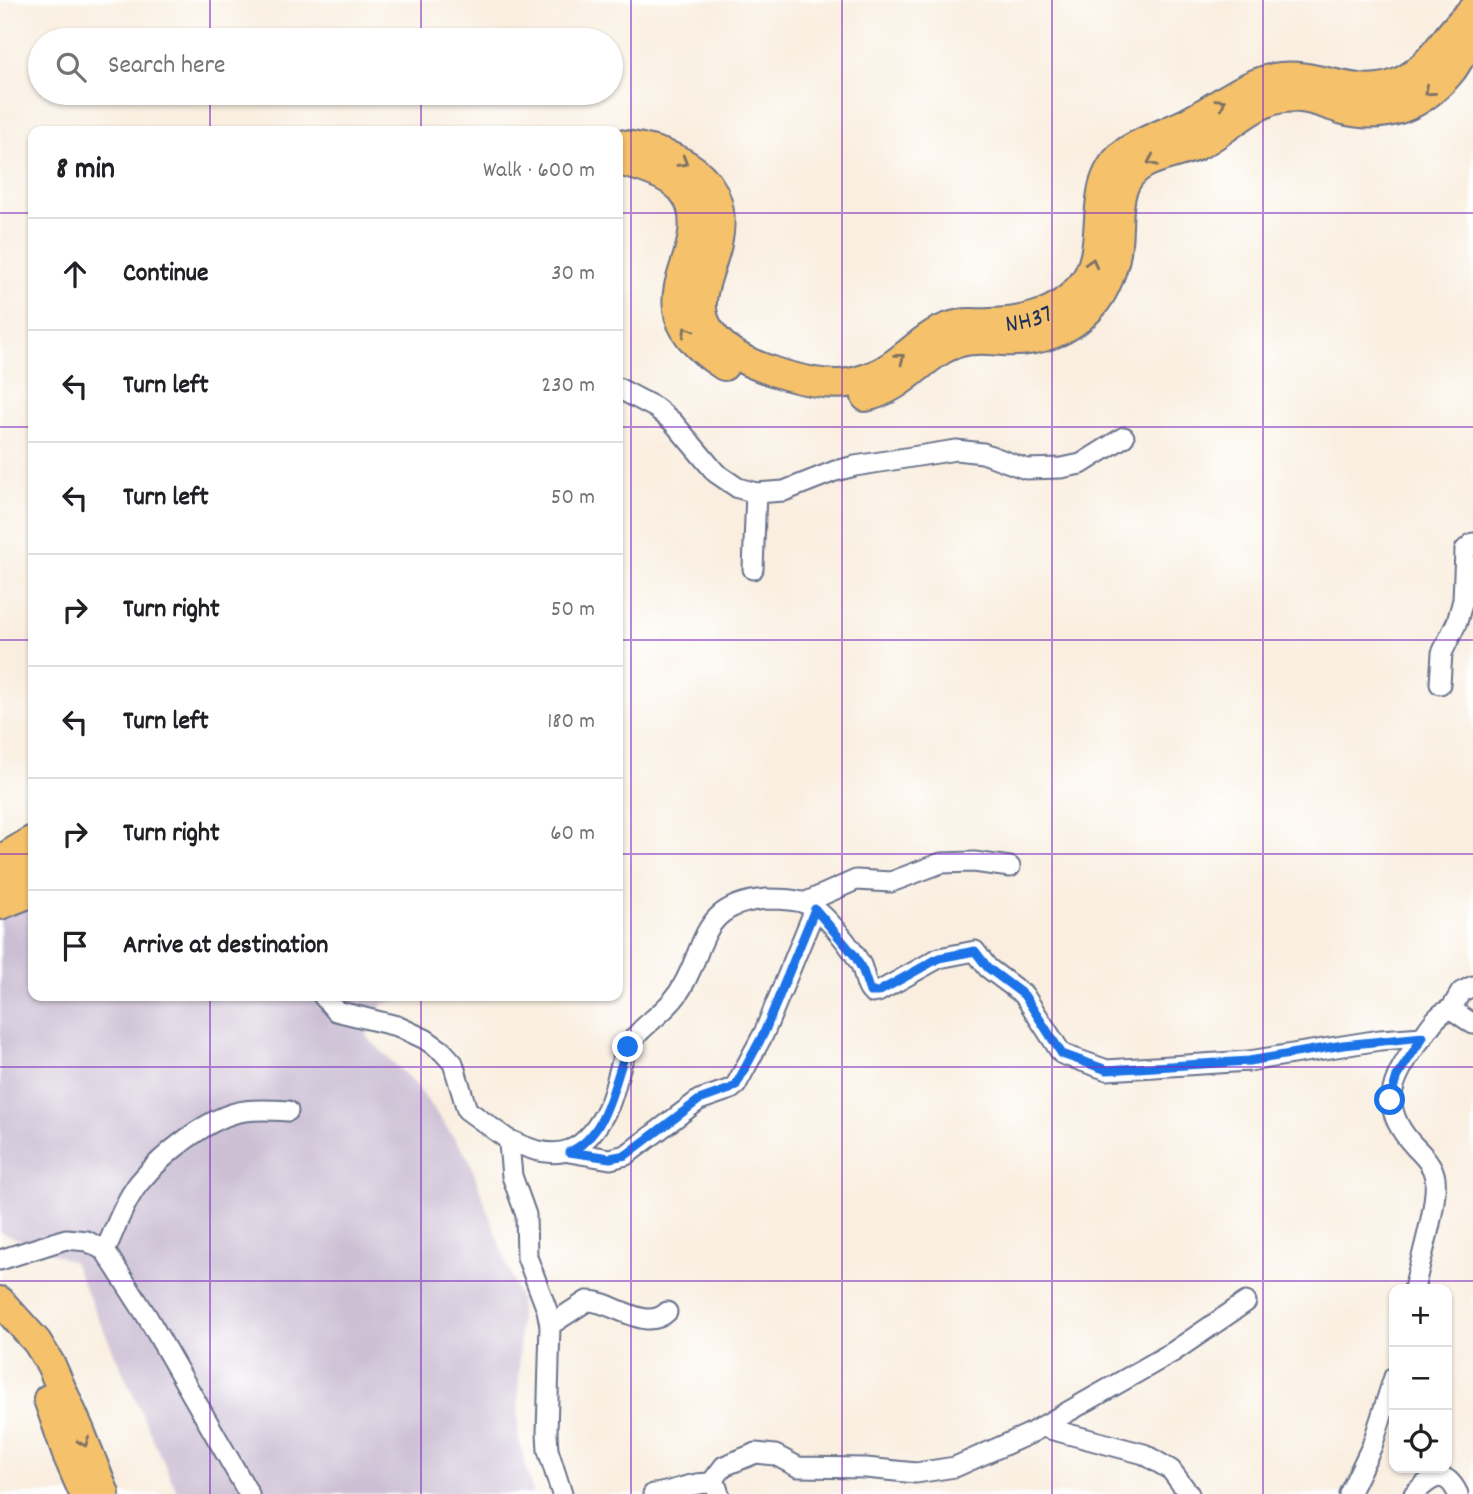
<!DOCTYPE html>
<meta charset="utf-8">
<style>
:root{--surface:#fff;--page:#f6f6f6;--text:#202124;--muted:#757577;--line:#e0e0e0}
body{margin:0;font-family:Dekko,sans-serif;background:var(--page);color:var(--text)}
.controls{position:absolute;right:21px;bottom:21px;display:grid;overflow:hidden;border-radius:14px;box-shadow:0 2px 5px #0004}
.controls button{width:63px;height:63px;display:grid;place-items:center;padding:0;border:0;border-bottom:2px solid var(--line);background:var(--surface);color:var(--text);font:35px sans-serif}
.stop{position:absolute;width:21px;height:21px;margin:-16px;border:5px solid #1a73e8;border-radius:50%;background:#fff}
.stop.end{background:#1a73e8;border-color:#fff;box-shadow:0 2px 7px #0008}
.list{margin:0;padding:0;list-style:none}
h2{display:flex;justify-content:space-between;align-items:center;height:91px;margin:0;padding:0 28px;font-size:30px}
h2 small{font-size:23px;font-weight:400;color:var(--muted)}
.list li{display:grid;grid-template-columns:46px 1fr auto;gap:21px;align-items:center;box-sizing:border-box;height:112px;padding:0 28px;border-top:2px solid var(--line)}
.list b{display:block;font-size:26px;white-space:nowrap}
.list em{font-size:23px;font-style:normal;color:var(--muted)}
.icon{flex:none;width:38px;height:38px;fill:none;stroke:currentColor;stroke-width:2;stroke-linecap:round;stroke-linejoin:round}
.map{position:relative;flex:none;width:1473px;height:1494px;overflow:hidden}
.search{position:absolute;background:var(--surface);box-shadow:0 2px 5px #0004;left:28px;top:28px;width:595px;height:77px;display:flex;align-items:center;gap:18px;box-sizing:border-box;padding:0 24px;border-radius:38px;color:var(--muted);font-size:26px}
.panel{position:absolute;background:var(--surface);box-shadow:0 2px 5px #0004;left:28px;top:126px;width:595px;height:875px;border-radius:14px}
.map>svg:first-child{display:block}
.industrial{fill:#ccbfd4}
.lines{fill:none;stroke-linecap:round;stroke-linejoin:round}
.minor-casing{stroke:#69728b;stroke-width:23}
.highway-casing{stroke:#69728b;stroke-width:32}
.minor{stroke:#fff;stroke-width:19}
.highway{stroke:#f5c16b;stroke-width:28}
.oneway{stroke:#7d7164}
.route{stroke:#1a73e8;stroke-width:9}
.grid{fill:none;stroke:#7b2cbf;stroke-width:2;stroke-opacity:0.55}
.labels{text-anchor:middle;stroke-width:5;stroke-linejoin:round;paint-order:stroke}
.street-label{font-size:26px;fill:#1b2f5e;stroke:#fff}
</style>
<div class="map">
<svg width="1473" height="1494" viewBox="0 0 1473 1494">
<rect width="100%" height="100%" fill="#fff"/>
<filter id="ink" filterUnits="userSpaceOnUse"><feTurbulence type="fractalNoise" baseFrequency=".0143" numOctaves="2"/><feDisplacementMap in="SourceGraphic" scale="14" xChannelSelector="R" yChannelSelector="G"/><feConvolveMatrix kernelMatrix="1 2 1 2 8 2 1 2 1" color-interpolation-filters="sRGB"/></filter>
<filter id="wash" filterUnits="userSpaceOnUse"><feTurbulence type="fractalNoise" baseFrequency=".00686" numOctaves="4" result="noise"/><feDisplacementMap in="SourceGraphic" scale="28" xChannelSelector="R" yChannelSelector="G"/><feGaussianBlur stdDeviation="1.57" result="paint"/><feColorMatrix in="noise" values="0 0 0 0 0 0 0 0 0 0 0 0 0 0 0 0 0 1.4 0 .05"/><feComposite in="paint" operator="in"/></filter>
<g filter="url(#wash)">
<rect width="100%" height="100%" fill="#f9eedf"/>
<path class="industrial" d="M 33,907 L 33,996 L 414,996 L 382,1004 L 366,1036 L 417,1086 L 469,1159 L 520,1301 L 518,1436 L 533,1494 L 178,1494 L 73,1262 L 0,1232 L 0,915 Z"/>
</g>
<g filter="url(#ink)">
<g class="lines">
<g class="minor-casing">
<g id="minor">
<path d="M 618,388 L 656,408 L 673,422 L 716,473 L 738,488 L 756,493 L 784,491 L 835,471 L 855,466 L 956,450 L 983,453 L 1026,469 L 1061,468 L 1081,464 L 1124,437"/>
<path d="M 753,569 L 756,493"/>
<path d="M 1440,684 L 1442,653 L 1457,622 L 1463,600 L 1465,550 L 1473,543"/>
<path d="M 804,903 L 856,880 L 891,882 L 941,863 L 974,862 L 1010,867"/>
<path d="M 323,996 L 336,1011 L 397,1026 L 425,1039 L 442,1051 L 453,1063 L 467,1110 L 510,1141"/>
<path d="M 1451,1009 L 1461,992 L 1473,986"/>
<path d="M 569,1152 L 610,1159 L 626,1155 L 699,1100 L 731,1089 L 736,1085 L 764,1033 L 815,909"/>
<path d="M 105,1251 C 115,1229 124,1202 139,1183 C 161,1156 210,1115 245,1111 C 260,1109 274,1110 288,1111"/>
<path d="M 0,1260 L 66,1239 L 87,1241 L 105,1251 L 148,1318 L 249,1494"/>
<path d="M 1414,1289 C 1420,1261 1438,1205 1435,1178 C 1433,1165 1424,1156 1415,1147 C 1379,1109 1389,1082 1418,1043 C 1428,1031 1435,1014 1451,1009 L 1473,1024"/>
<path d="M 550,1325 L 587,1301 C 612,1300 645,1333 667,1312"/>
<path d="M 1042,1427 L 1144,1454 L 1171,1470 L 1189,1494"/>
<path d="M 711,1483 L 724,1466 L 756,1453 L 775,1455 L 798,1467 L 866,1468 L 916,1473 L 955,1467 L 1029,1434 L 1173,1352 L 1246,1302"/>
<path d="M 562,1494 L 548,1450 L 547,1433 L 550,1325 L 547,1310 L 527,1257 L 526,1215 L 512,1176 L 509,1144 L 512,1141 C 560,1165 587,1152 609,1105 C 617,1087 618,1067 627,1049 C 639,1026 662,1016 677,995 C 708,951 695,904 767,899 C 780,899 798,899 809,905 C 826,914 852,948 861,965 C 865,974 865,987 872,993 L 878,992 L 939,958 L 975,951 L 988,968 L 1024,995 L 1062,1054 L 1107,1070 L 1249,1061 L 1380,1040 L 1423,1037"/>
<path d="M 653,1494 C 672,1493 701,1478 716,1485 L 719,1494"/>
<path d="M 1349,1494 L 1372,1446 L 1394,1377"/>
<path d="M 1414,1494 C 1431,1477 1445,1467 1458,1494"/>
</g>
</g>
<g class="highway-casing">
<g id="highway">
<path id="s1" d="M 618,144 C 674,151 733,174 717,244 C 707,286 684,314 727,349 C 751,368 817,388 848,383 C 860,381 872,377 883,371 C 910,356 927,330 960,324 C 969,322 980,324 990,323 C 1026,322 1059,314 1082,285 C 1113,245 1082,183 1127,151 C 1144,140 1165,133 1182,125 C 1214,110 1245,81 1281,77 C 1322,73 1359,101 1400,82 C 1433,67 1446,32 1473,10"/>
<path d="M 618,161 C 674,174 708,192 688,256 C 683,273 675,291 678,309 C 681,335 703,353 724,366"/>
<path d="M 866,397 C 908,387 925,351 961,342 C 975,338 989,340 1003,341 C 1038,343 1070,332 1093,305 C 1104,292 1111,274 1115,258 C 1123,224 1108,182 1146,163 C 1162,155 1180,153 1196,146 C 1225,133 1247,106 1278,99 C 1300,94 1319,102 1340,109 C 1386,122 1423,106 1452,70 C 1459,60 1464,49 1473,40"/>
<path d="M 0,860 L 33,840"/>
<path d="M 0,882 L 13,878 L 33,866"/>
<path d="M 0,905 L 33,892"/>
<path d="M 0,1301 L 37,1342 L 51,1365 L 80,1431 L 105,1494"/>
<path d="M 48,1399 L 68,1457 L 84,1494"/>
</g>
</g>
<use href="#minor" class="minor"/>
<use href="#highway" class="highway"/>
</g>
<defs><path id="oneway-chevron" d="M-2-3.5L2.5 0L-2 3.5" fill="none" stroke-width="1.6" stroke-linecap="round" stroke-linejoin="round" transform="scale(1.75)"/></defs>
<g class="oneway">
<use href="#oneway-chevron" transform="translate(1429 91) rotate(139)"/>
<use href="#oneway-chevron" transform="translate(1221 103) rotate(-31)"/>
<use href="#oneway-chevron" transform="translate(1152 161) rotate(156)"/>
<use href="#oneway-chevron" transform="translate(683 162) rotate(31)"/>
<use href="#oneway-chevron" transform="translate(1092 263) rotate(-73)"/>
<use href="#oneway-chevron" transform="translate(687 331) rotate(-120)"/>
<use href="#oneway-chevron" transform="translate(900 358) rotate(-38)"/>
<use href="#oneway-chevron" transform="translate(84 1442) rotate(69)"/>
</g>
</g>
<g class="lines" filter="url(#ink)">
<path class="route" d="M 628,1047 C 613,1081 609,1135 569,1152 L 610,1158 L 626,1155 L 699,1100 L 730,1089 L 736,1085 L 764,1033 L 815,909 L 855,956 L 863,971 L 870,992 L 878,992 L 939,958 L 975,951 L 988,968 L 1024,995 L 1062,1054 L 1107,1070 L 1249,1061 L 1343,1045 L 1423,1037 L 1397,1076 L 1390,1100"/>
</g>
<path class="grid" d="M 210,0 L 210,40M 421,0 L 421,40M 631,0 L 631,1494M 842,0 L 842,1494M 1052,0 L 1052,1494M 1263,0 L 1263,1494M 210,93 L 210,131M 421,93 L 421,131M 0,213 L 33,213M 618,213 L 1473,213M 0,427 L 33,427M 618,427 L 1473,427M 0,640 L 33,640M 618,640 L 1473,640M 0,854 L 33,854M 618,854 L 1473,854M 210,996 L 210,1494M 421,996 L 421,1494M 0,1067 L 1473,1067M 0,1281 L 1473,1281"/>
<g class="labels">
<g class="street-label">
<text dy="9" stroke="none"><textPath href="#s1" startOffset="604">NH37</textPath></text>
</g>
</g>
</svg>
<div class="controls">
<button>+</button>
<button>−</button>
<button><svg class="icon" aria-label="locate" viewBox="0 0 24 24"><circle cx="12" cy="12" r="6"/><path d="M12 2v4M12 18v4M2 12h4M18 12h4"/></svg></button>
</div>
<div class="stop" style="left:1390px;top:1100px"></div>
<div class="stop end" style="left:628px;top:1047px"></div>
<div class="search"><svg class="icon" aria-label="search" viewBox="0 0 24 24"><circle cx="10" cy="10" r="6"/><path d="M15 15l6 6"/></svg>Search here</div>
<section class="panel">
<h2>8 min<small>Walk · 600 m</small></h2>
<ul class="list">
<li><svg class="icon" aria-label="ahead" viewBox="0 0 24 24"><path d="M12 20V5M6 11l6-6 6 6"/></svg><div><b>Continue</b></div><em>30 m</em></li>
<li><svg class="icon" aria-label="left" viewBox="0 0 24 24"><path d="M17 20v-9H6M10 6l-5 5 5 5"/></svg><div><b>Turn left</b></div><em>230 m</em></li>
<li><svg class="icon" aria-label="left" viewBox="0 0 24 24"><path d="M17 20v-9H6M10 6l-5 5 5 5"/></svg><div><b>Turn left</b></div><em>50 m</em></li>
<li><svg class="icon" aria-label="right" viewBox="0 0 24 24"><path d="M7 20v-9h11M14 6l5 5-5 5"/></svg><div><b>Turn right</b></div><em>50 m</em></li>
<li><svg class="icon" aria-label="left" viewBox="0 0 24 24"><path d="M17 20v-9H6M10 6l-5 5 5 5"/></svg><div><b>Turn left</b></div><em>180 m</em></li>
<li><svg class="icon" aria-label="right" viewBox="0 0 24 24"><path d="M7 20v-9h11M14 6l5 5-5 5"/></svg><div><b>Turn right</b></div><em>60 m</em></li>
<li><svg class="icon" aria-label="arrive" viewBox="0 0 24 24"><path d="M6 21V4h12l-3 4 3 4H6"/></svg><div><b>Arrive at destination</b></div></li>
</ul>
</section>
</div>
